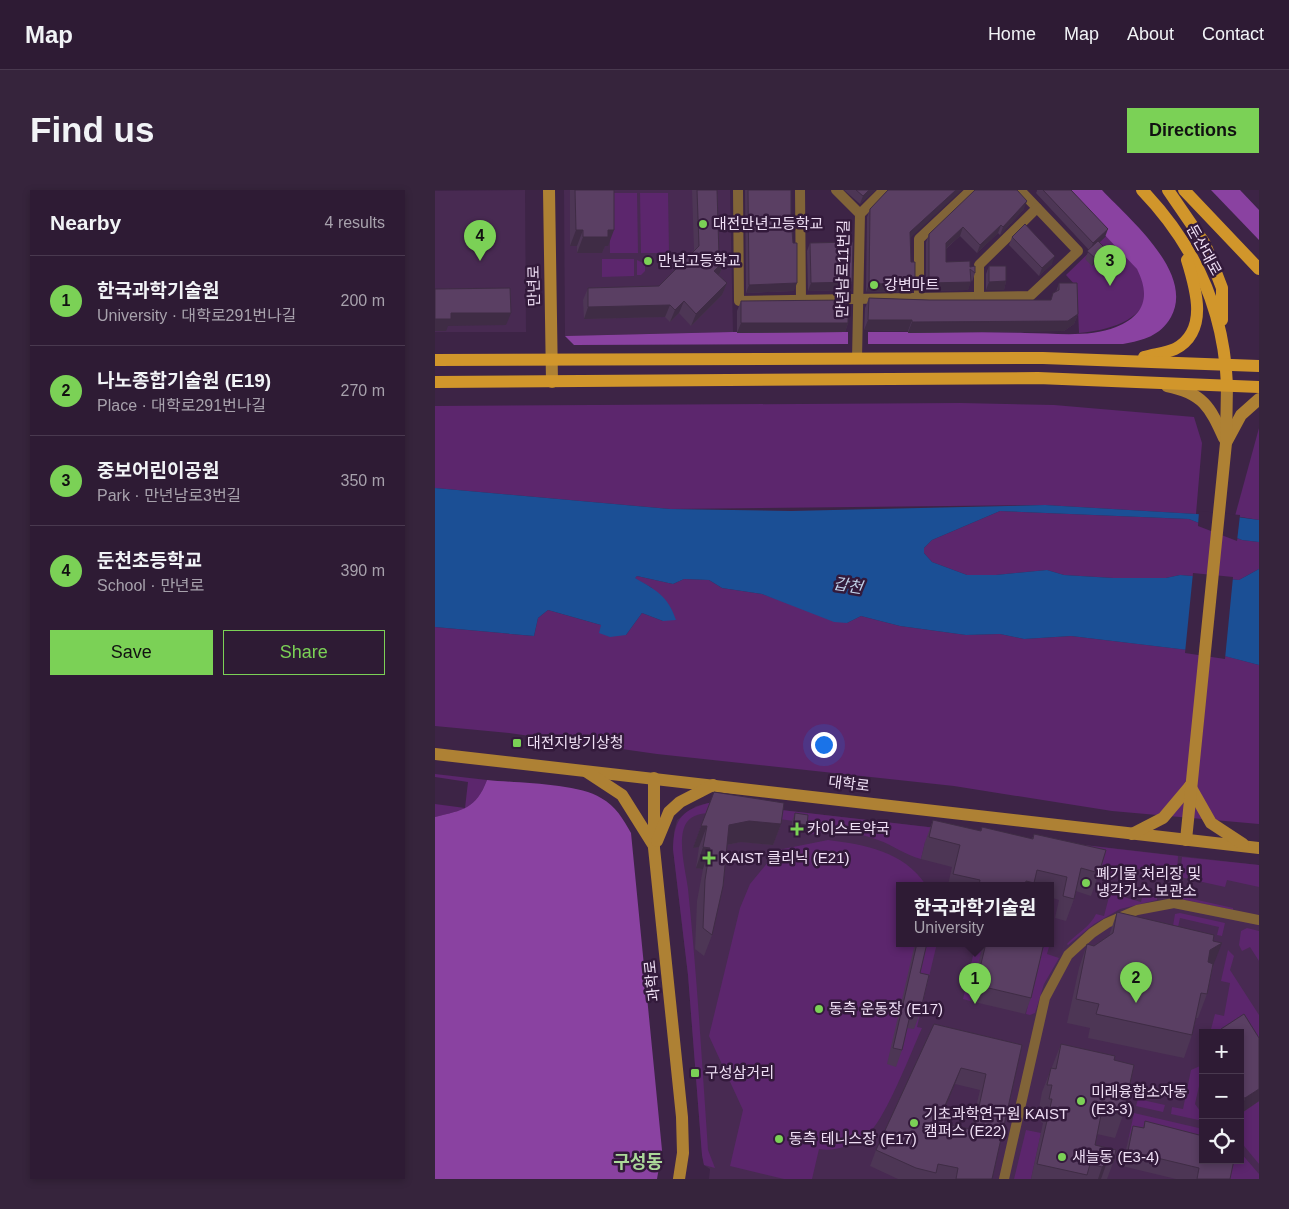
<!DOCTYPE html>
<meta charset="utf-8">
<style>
:root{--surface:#2e1b34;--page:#36243c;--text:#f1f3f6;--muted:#a7a1ac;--line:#49394f;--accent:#7bd156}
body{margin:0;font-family:Arial,"Noto Sans KR",sans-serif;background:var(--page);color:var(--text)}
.controls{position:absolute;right:15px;bottom:15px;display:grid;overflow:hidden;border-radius:0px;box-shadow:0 2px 8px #0003}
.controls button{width:45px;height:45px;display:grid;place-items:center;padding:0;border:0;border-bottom:1px solid var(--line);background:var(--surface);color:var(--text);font:25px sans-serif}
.you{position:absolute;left:388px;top:554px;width:18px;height:18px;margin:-12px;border:4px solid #fff;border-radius:50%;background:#1a73e8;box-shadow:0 0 0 8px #1a73e833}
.badge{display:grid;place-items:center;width:32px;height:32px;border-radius:50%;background:var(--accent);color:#111;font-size:16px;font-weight:700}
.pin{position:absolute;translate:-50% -41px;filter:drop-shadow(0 1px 2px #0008)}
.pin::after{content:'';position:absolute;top:26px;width:18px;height:15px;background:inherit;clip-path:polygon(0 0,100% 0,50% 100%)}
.popup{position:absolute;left:461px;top:692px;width:158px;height:65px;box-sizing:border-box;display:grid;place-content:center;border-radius:0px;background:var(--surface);filter:drop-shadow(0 1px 4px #0005);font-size:16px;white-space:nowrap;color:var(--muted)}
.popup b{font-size:19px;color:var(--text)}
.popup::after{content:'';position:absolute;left:50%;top:100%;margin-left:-10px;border:10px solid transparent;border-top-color:var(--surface)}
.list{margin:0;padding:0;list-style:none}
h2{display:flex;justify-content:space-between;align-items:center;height:65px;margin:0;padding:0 20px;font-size:21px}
h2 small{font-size:16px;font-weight:400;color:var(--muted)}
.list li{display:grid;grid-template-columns:32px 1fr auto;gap:15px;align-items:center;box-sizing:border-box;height:90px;padding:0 20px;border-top:1px solid var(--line)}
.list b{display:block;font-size:19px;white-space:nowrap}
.list p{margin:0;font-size:16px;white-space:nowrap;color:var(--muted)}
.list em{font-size:16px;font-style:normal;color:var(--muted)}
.actions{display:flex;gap:10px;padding:15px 20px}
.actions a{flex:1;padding:11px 0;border:1px solid var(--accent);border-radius:0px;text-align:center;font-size:18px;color:var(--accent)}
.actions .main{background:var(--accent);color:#111}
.icon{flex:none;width:28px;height:28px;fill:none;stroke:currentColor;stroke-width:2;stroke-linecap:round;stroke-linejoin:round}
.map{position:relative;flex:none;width:824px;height:989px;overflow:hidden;border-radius:0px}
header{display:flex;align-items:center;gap:30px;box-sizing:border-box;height:70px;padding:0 25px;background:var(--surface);border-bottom:1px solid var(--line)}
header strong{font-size:24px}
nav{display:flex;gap:28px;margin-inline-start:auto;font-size:18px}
.intro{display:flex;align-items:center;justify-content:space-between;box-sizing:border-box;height:120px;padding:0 30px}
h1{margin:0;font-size:35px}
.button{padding:12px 22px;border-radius:0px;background:var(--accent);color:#111;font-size:18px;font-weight:700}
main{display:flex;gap:30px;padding:0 30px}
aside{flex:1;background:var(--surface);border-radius:0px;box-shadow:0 2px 8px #0003}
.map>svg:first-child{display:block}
.built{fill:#482a52;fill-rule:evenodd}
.green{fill:#5c266d}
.forest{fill:#8a42a1}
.water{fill:#1b4f95}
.pier{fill:#3d2446}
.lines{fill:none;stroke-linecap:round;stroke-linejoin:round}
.street{stroke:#816438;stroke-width:10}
.secondary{stroke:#ae8134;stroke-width:12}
.primary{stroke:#d1962b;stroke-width:12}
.wall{fill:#4d3655;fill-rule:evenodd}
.shaded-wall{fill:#3f2c45}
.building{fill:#5a3f63;stroke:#3f2c45;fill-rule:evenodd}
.poi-dot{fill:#7bd156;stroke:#331a3b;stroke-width:2}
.labels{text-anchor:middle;stroke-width:5;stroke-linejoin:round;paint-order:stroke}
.poi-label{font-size:15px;fill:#efdff5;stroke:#331a3b;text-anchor:start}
.street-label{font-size:15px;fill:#efdff5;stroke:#331a3b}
.water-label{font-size:16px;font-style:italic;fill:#c1d2e9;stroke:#331a3b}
.quarter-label{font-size:18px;font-weight:bold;fill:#abd999;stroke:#331a3b}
</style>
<header>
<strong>Map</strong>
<nav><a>Home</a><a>Map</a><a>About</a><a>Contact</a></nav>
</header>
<div class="intro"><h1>Find us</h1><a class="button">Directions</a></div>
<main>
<aside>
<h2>Nearby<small>4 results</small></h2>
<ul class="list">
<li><span class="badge">1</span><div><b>한국과학기술원</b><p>University · 대학로291번나길</p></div><em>200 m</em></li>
<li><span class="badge">2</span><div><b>나노종합기술원 (E19)</b><p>Place · 대학로291번나길</p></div><em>270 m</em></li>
<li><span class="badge">3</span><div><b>중보어린이공원</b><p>Park · 만년남로3번길</p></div><em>350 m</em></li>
<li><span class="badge">4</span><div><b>둔천초등학교</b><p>School · 만년로</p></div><em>390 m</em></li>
</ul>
<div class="actions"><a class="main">Save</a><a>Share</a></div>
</aside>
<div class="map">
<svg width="824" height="989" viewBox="0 0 824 989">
<rect width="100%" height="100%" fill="#3d2446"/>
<g class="built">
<path d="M 90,0 L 91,142 L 0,142 L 0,1 Z"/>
<path d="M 129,0 L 295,0 L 298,142 L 130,146 Z"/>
<path d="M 278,612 L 824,675 L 824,989 L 274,989 L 275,979 L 269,975 L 267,965 L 253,785 L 238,659 L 239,642 L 242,630 L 261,616 ZM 465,695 L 615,695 L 615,753 L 465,753 ZM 768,843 L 805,843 L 805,970 L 768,970 Z"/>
</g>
<g class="green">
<path d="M 175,3 L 202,3 L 203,63 L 175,63 Z"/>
<path d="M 205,3 L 233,3 L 234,63 L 206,63 Z"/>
<path d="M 671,46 C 681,56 695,68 703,80 C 730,125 678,140 644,143 L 642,97 L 631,85 Z"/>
<path d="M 167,69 L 199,69 L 199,86 L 167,87 Z"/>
<path d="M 202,70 L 210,74 L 210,81 L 206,85 L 202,85 Z"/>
<path d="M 525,213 L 619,215 L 759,227 L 767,253 L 761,324 L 610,315 L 235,319 L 0,298 L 0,216 Z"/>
<path d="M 824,238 L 824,330 L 800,326 Z"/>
<path d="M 565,321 L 754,329 L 807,350 L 824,352 L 824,379 L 804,390 L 745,385 L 731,388 L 678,388 L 629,385 L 612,380 L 561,385 L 532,385 L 497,372 L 489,363 L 489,358 L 497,350 Z"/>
<path d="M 202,386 L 238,394 L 249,389 L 274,390 L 287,398 L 327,404 L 412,433 L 426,426 L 465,436 L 531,445 L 565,444 L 589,449 L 636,446 L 779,463 L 824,475 L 824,634 L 677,621 L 519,596 L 222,564 L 74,543 L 0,536 L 0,437 L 99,446 L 103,428 L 113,420 L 166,435 L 191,445 L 207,423 L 228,431 L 217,398 L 199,388 Z"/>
<path d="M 0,584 L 52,590 C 41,619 28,620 0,627 L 0,614 L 30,618 L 33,592 L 0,587 Z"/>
<path d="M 278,612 L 743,666 L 742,686 L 682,675 L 679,688 L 490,652 L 486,669 C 470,665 458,655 443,650 C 420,641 396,640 373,645 L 374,633 L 329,627 L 328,631 C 308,628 265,614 252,632 C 241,647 251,682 253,699 C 262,785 267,873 273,960 L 280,978 L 269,975 L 267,965 L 253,785 L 238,659 C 239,628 247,619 278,612 Z"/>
<path d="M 393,650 C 431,655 468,661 491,695 L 465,695 L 465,753 L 502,753 L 482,837 L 487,838 C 476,862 450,931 432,945 C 420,955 399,962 384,959 L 377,989 L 349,989 L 295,976 L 308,920 L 274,846 L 305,718 L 315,694 L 343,660 Z"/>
<path d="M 747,667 L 824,675 L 824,697 L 792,690 L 790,697 L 745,687 Z"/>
<path d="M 675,703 L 706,712 L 708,703 L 722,708 L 722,710 L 685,719 L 659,734 L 633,755 L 632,754 C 641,744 656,736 661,724 L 669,726 Z"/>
<path d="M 745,706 L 798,718 L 798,720 L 746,709 Z"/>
<path d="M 745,723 L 790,733 L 787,746 L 782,745 L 784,737 L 745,728 L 743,737 L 738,736 L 740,724 Z"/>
<path d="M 812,738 L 824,741 L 824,771 L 815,757 L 807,761 L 804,755 L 806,741 Z"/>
<path d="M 541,753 L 549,753 L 535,811 L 528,809 Z"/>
<path d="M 607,753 L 615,753 L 612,764 L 624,768 L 609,794 L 600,823 L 595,825 L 591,824 Z"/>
<path d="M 793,760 L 799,766 L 795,780 L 824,825 L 824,865 L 805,843 L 775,843 L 780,824 L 789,826 L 795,793 L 786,791 Z"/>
<path d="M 765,876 L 766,887 L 760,914 L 768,925 L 768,931 L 736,924 L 737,917 L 748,919 L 756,880 Z"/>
<path d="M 703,909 L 730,915 L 728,922 L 701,916 Z"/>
<path d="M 824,911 L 824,974 L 805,951 L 805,924 Z"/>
<path d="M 699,923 L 768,939 L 768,965 L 693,951 Z"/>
<path d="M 591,940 L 606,943 L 596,989 L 579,989 Z"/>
<path d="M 805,962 L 824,984 L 824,989 L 793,989 L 797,970 L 805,970 Z"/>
</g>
<g class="forest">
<path d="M 627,0 L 667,0 C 694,29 760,83 736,127 C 725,146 709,150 688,154 L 433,154 L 433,142 C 485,142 538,142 590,143 C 619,143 654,148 681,137 C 711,125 715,105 702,79 Z"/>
<path d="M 776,0 L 805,0 L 824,20 L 824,50 Z"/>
<path d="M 298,142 L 413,142 L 413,154 L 139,155 L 130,146 Z"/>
<path d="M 52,590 C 81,593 142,593 166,608 C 181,616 188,629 196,643 L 227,960 L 222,989 L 0,989 L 0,627 C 28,620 41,619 52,590 Z"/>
</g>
<path class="water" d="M 0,298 L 235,319 L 356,321 L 610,315 L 795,326 L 824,330 L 824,352 L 807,350 L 754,329 L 565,321 L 497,350 L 489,358 L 489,363 L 497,372 L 532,385 L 561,385 L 612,380 L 629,385 L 678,388 L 731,388 L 745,385 L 804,390 L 824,379 L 824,475 L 778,463 L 636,446 L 589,449 L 565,444 L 531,445 L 465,436 L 426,426 L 412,433 L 399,432 L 327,404 L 287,398 L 274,390 L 249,389 L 238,394 L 202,386 L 200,388 C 221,400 233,406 241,430 L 228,431 L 207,423 L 191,445 L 175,447 L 164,443 L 166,435 L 113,420 L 103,428 L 99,446 L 0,437 Z"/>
<g class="pier">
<path d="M 764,321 L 805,325 L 802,351 L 763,336 Z"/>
<path d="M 758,383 L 798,387 L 790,469 L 750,463 Z"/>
</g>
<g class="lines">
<g class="street">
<path d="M 303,0 L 304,111 L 595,106 L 643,61 L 585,0"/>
<path d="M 365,0 L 366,110"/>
<path d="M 401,0 L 425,24 L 422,169"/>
<path d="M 425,24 L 449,0"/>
<path d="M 544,107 L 544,75 L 602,18"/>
<path d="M 484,108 L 484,49 L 536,0"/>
<path d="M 569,989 L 610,808 L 633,765 L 657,743 L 672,733 L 702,720 L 739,713 L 824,730"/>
</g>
<g class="secondary">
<path d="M 114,0 L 117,192"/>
<path d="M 732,196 C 768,203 775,217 789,248"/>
<path d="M 792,251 L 806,225 L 824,209"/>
<path d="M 0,564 L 824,658"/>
<path d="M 152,582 L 187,605 L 219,656"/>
<path d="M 219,588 L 219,658 L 247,927 L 248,963 L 244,989"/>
<path d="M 755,596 L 776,633 L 808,654"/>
<path d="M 697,644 L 728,628 L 755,596"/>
<path d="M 751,650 L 791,253 L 792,195"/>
<path d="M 222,651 L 234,622 L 245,612 L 278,595"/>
</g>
<g class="primary">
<path d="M 707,0 C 759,54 789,120 792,195"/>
<path d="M 733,0 L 770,54 L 787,98 L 787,130"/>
<path d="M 749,0 L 824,79"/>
<path d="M 709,167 C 719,164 731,163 740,159 C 774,141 761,99 752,70"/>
<path d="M 0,170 L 608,168 L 824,176"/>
<path d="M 0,192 L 603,188 L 824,197"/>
</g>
</g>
<g class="wall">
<path d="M 135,0 L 179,0 L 173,56 L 170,56 L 167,63 L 142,63 L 142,56 L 135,56 Z"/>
<path d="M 257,0 L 282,0 L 284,66 L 289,71 L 285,83 L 283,84 L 292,93 L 287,105 L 256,136 L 244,123 L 235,132 L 230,127 L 149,129 L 148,110 L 153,98 L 224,96 L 259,60 Z"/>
<path d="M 310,0 L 356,0 L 356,29 L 359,101 L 311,103 Z"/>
<path d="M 409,0 L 440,0 L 425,14 Z"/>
<path d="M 602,0 L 636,0 L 670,47 L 664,52 L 667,66 L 657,76 L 650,69 L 654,60 L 601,3 L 602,1 Z"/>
<path d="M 435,19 L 475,48 L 477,101 L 431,102 L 432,27 Z"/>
<path d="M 589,19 L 565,45 L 563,43 L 542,63 L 525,46 L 511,59 L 511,72 L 535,77 L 540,83 L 537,92 L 536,90 L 533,100 L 491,101 L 491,52 L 494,44 Z"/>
<path d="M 577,47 L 617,74 L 604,86 L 574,55 Z"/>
<path d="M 375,53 L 417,92 L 414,100 L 373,101 L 372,61 Z"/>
<path d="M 554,76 L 571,91 L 569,100 L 551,100 L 551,84 Z"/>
<path d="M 624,93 L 643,124 L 639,134 L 629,141 L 473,143 L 473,141 L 429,140 L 430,118 L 434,108 L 494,110 L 616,110 L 621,102 Z"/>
<path d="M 306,111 L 413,133 L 410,142 L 302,143 L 302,121 Z"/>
<path d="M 360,623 L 369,643 L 356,641 L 357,631 Z"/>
<path d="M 498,630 L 545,641 L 547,637 L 597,649 L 599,644 L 664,683 L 656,706 L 641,701 L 639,709 L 631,731 L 620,728 L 624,710 L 615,707 L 615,695 L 513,695 L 517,677 L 486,669 L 490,652 Z"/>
<path d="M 346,634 L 338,655 L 306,652 L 292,655 L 277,745 L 269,766 L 260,759 L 262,711 L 268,679 L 261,678 L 264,657 L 258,658 L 266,636 Z"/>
<path d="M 682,722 L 778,751 L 778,776 L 772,804 L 763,828 L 761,828 L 757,845 L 749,868 L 653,848 L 655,838 L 632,833 L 644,778 L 652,754 L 659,756 L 674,746 Z"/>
<path d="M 480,753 L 492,753 L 485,783 L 485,823 L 479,839 L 472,838 L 467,860 L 461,877 L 452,874 Z"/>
<path d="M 548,753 L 609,753 L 596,808 L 590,824 L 535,811 Z"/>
<path d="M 809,824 L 824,848 L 824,911 L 805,924 L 805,843 L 785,843 L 786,839 Z"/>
<path d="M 499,834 L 587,855 L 557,989 L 463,989 L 435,976 L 441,960 ZM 520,894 L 545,900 L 536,939 L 504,932 Z"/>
<path d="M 626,854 L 679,870 L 688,925 L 680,948 L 662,944 L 660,955 L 678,973 L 672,989 L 596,989 L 608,933 L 606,932 L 608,919 L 604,918 L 607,902 Z"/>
<path d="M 710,931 L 795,989 L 741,989 L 687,976 L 693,951 L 698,936 L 708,938 Z"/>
</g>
<g class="shaded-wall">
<path d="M 434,0 L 440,0 L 425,14 L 428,6 Z"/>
<path d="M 521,0 L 527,0 L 472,51 L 475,42 Z"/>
<path d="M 592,11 L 589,19 L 565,45 L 568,37 Z"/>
<path d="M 566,35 L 563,43 L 542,63 L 545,55 Z"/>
<path d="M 528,37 L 525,46 L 508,61 L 511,53 Z"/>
<path d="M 673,39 L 670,47 L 655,61 L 658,53 Z"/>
<path d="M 141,40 L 148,40 L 142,56 L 135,56 Z"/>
<path d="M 173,40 L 179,40 L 173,56 L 170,56 L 167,63 L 142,63 L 148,47 Z"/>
<path d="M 670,58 L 667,66 L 657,76 L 660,68 Z"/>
<path d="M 620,66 L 617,74 L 604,86 L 607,78 Z"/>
<path d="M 289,71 L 285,83 L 275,93 L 279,81 Z"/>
<path d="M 571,91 L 569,100 L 551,100 L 554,92 Z"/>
<path d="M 417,92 L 414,100 L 373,101 L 376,93 Z"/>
<path d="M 536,92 L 533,100 L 491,101 L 494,93 Z"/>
<path d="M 292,93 L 287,105 L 256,136 L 261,124 Z"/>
<path d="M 362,93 L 359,101 L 311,103 L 314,95 Z"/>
<path d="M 480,93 L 477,101 L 431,102 L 434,94 Z"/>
<path d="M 249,111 L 244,123 L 235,132 L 240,120 Z"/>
<path d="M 235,115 L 230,127 L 149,129 L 153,117 Z"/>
<path d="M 16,123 L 76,123 L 71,135 L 13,136 L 11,141 L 0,141 L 0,129 Z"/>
<path d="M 643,124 L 639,134 L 629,141 L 473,143 L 477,132 Z"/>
<path d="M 433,130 L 477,130 L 473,141 L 429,140 Z"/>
<path d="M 306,133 L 413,133 L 410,142 L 302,143 Z"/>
<path d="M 314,631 L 346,634 L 338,655 L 306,652 L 286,656 L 294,635 Z"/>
<path d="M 359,633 L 372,635 L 369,643 L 356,641 Z"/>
<path d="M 266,636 L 272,636 L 264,657 L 258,658 Z"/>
<path d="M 268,657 L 275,658 L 268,679 L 261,678 Z"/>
<path d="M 787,753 L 778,776 L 767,783 L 775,760 Z"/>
<path d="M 526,878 L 520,894 L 497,948 L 503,932 Z"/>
<path d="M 824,899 L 824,911 L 805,924 L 810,908 Z"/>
<path d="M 672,972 L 666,989 L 663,989 L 667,977 Z"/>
</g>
<g class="building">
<path d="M 140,0 L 179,0 L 179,40 L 173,40 L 173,47 L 148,47 L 148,40 L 141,40 Z"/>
<path d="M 262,0 L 282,0 L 284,66 L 289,71 L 279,81 L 292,93 L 261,124 L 249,111 L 240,120 L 235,115 L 153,117 L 153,98 L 224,96 L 264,56 Z"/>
<path d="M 313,0 L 356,0 L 356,29 L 358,53 L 362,53 L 362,93 L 314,95 Z"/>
<path d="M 421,0 L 434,0 L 428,6 Z"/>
<path d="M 453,0 L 521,0 L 475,42 L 476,72 L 480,72 L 480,93 L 434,94 L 435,19 Z"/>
<path d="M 540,0 L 582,0 L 592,11 L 568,37 L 566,35 L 545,55 L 528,37 L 511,53 L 511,72 L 535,71 L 535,77 L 540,76 L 540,83 L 535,79 L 536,92 L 494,93 L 494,44 Z"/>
<path d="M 608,0 L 636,0 L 673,39 L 658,53 Z"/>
<path d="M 590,34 L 620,66 L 607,78 L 577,47 Z"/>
<path d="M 663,51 L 670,58 L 660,68 L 652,61 Z"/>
<path d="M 418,52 L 417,92 L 376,93 L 375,53 Z"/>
<path d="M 554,76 L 571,76 L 571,91 L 554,92 Z"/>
<path d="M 624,93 L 642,93 L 643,124 L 633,131 L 477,132 L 477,130 L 433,130 L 434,108 L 494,110 L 616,110 L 618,103 L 624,100 Z"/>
<path d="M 75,98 L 76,123 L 16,123 L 16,129 L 0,129 L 0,99 Z"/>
<path d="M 413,110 L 413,133 L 306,133 L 306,111 Z"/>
<path d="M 279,602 L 349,613 L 346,634 L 314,631 L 294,635 L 288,696 L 277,745 L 268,738 L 270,690 L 275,658 L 268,657 L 272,636 L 266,636 Z"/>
<path d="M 360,623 L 373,625 L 372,635 L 359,633 Z"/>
<path d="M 498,630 L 546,641 L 547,637 L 598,649 L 599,644 L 671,660 L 664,683 L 646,678 L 639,709 L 628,706 L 632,687 L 602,680 L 599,693 L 591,691 L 590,695 L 544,695 L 545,690 L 518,684 L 525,655 L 494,647 Z"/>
<path d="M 682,722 L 779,745 L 778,751 L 787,753 L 775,760 L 773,772 L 778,774 L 772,804 L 766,803 L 757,845 L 661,824 L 664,814 L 641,809 L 652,754 L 659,756 L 678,743 Z"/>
<path d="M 482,753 L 492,753 L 485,783 L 494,785 L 485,823 L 476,821 L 467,860 L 458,858 Z"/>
<path d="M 551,753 L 609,753 L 596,808 L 541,795 Z"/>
<path d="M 809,824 L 824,848 L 824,899 L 810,908 L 805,907 L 805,875 L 808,873 L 805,869 L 805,843 L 789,843 L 786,839 Z"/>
<path d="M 499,834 L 587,855 L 557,989 L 521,989 L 523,978 L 503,974 L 501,983 L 481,978 L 441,960 ZM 526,878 L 551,884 L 539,940 L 503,932 Z"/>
<path d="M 626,854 L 680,866 L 679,870 L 699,875 L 688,925 L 667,920 L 660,955 L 681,960 L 678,973 L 672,972 L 667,977 L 655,974 L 652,985 L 602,974 L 617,909 L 614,909 L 617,895 L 612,895 L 616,878 L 621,879 Z"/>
<path d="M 710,931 L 768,946 L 768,970 L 799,970 L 795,989 L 762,989 L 764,978 L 693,961 L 698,936 L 709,938 Z"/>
</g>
<g class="poi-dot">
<circle cx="268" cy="34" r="5"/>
<circle cx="213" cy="71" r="5"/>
<circle cx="439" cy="95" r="5"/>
<rect x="77" y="548" width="10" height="10" rx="2.5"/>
<path d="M359.5 631.5h5v5h5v5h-5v5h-5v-5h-5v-5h5z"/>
<path d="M271.5 660.5h5v5h5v5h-5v5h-5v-5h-5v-5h5z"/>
<circle cx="651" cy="693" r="5"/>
<circle cx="384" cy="819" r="5"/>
<rect x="255" y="878" width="10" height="10" rx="2.5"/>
<circle cx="646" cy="911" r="5"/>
<circle cx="479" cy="933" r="5"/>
<circle cx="344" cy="949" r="5"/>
<circle cx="627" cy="967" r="5"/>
</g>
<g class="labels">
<g class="poi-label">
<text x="278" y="39">대전만년고등학교</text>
<text x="223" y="76">만년고등학교</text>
<text x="449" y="100">강변마트</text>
<text x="92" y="558">대전지방기상청</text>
<text x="372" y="644">카이스트약국</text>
<text x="285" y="673">KAIST 클리닉 (E21)</text>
<text x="661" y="689">폐기물 처리장 및<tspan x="661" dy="17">냉각가스 보관소</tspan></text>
<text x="394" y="824">동측 운동장 (E17)</text>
<text x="270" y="888">구성삼거리</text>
<text x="656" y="907">미래융합소자동<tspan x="656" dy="17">(E3-3)</tspan></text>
<text x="489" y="929">기초과학연구원 KAIST<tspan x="489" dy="17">캠퍼스 (E22)</tspan></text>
<text x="354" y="954">동측 테니스장 (E17)</text>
<text x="637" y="972">새늘동 (E3-4)</text>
</g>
<g class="street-label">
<text transform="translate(769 60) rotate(61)" y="5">둔산대로</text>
<text transform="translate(408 79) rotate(-89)" y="5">만년남로11번길</text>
<text transform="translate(99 96) rotate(-91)" y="5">만년로</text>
<text transform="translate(414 594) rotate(7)" y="5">대학로</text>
<text transform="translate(217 791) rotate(-96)" y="5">과학로</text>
</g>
<g class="water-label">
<text transform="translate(413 395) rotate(9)" y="6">갑천</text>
</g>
<g class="quarter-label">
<text x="203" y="978">구성동</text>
</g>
</g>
</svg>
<div class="controls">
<button>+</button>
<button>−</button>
<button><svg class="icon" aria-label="locate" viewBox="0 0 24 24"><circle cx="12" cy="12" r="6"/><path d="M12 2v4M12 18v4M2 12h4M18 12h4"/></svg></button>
</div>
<div class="you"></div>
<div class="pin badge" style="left:540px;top:814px">1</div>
<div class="popup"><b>한국과학기술원</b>University</div>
<div class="pin badge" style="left:701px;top:813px">2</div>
<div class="pin badge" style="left:675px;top:96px">3</div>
<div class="pin badge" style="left:45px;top:71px">4</div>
</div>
</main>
